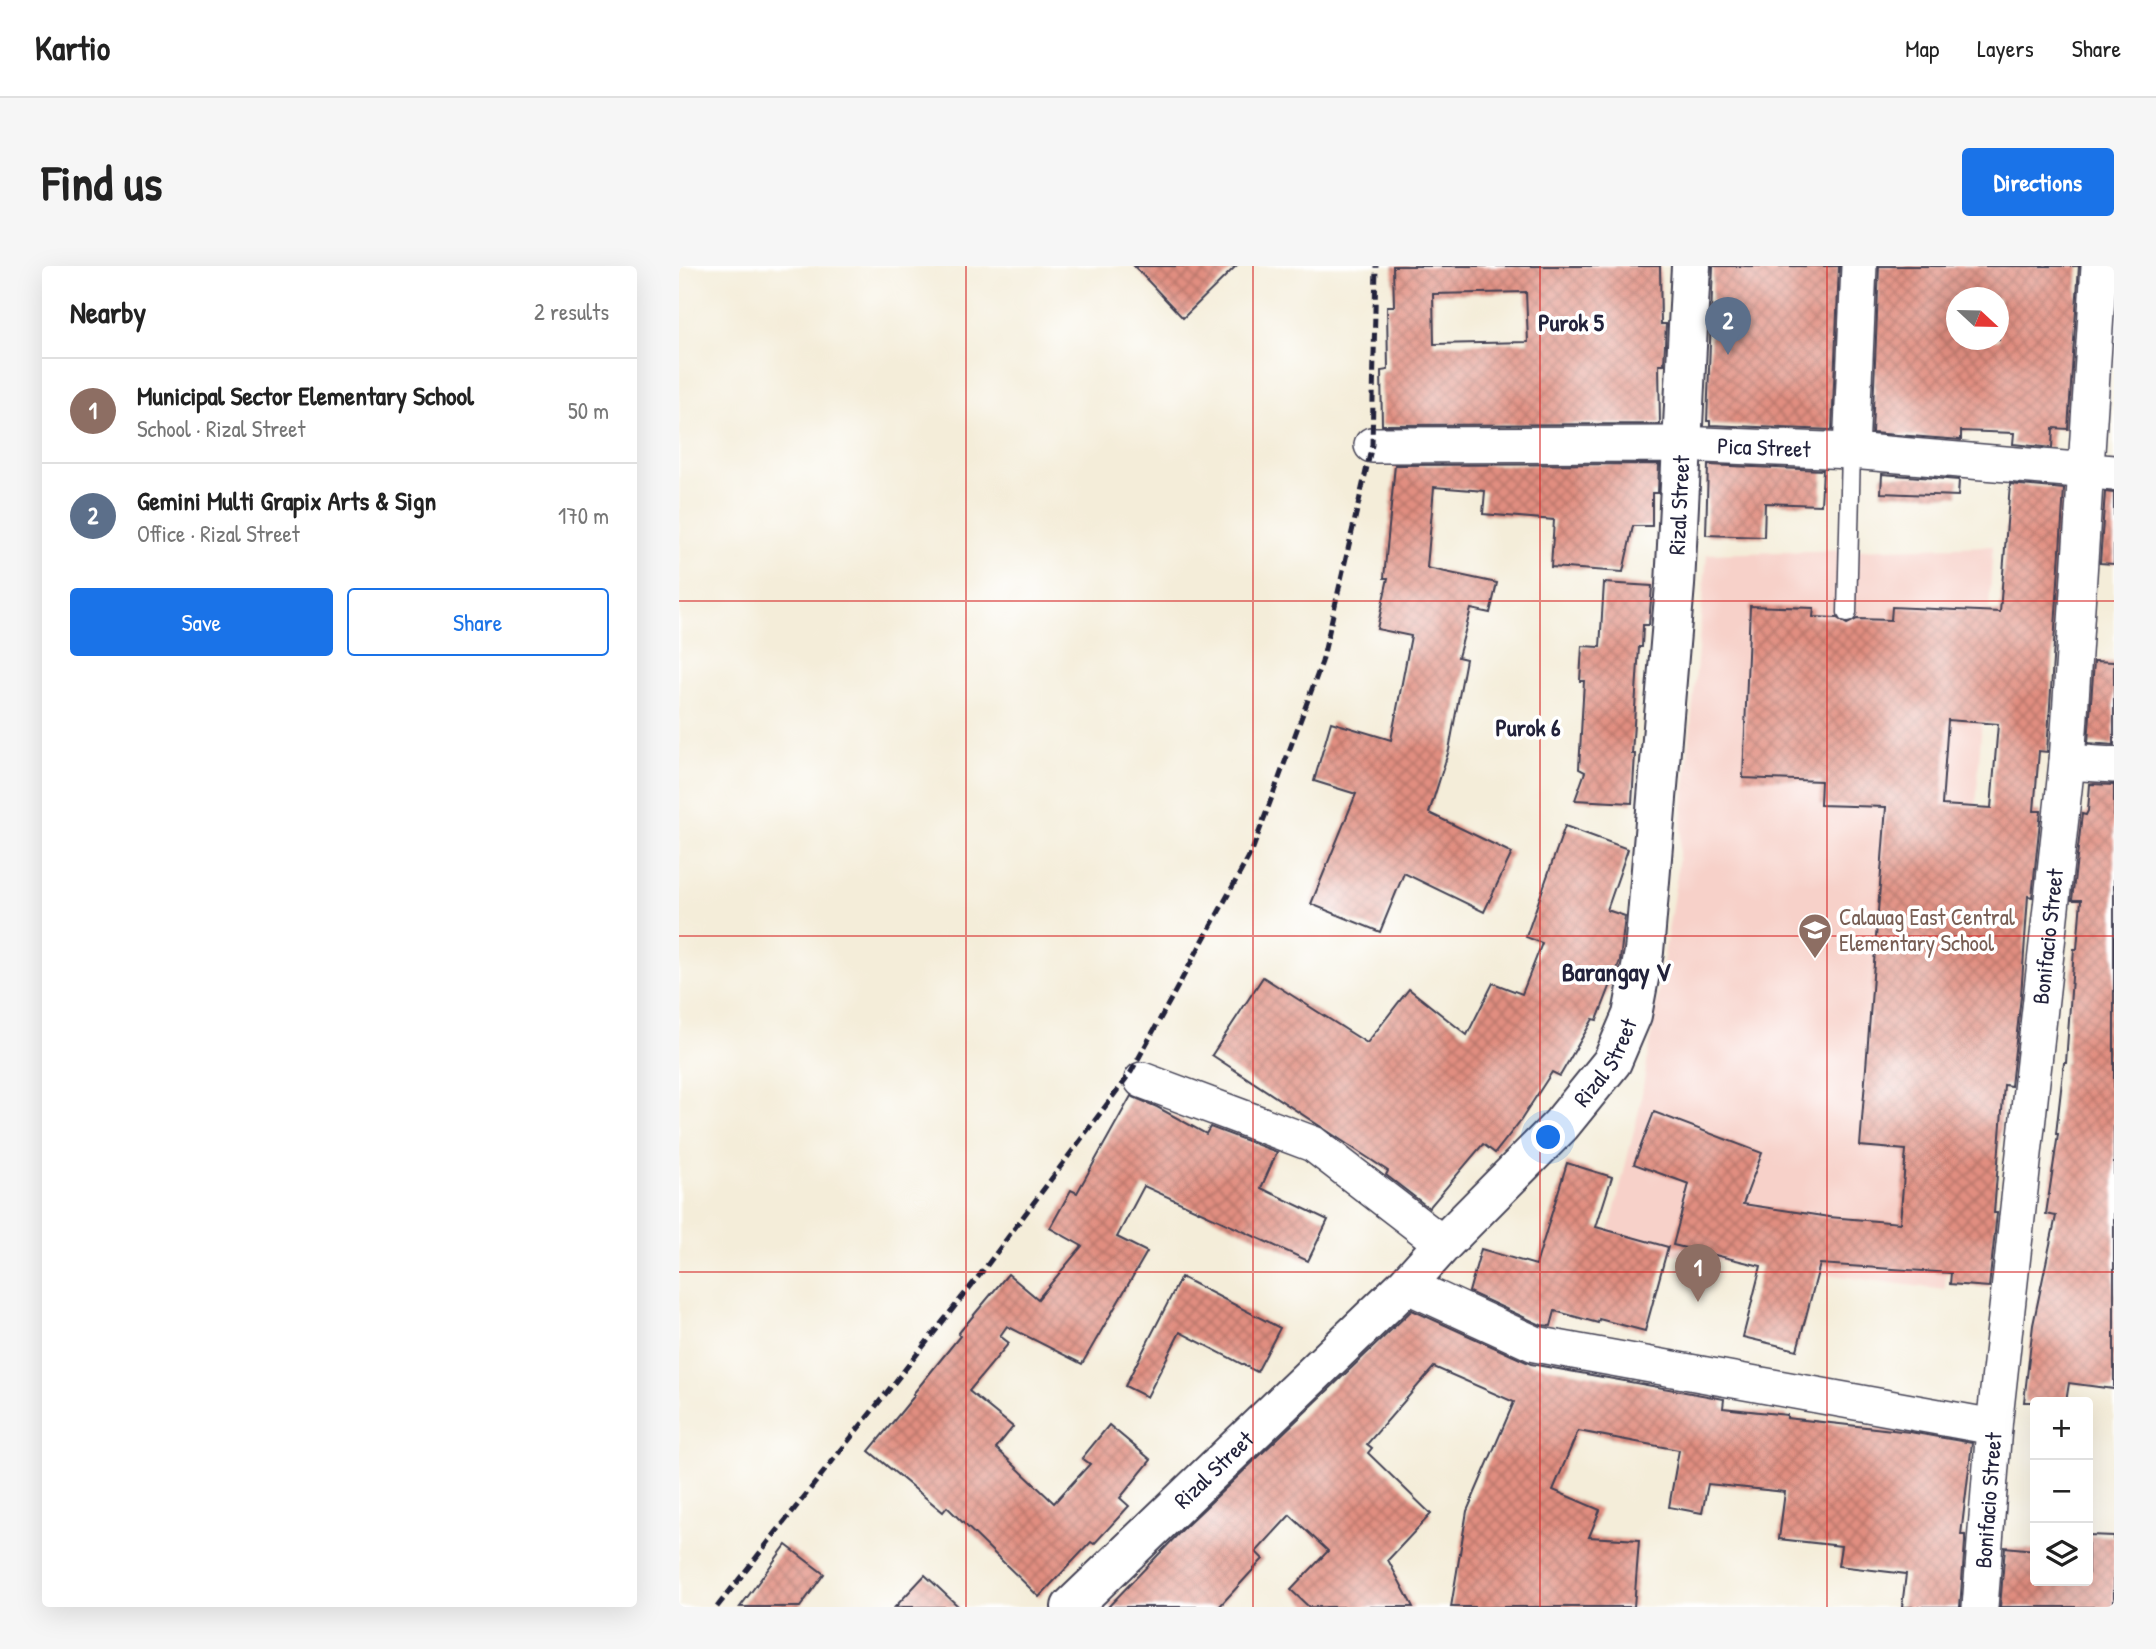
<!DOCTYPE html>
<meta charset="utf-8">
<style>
:root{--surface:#fff;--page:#f6f6f6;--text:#222;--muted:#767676;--line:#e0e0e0;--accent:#1a73e8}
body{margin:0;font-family:"Patrick Hand",sans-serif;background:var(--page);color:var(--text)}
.controls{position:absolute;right:21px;bottom:21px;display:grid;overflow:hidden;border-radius:7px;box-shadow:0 7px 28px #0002}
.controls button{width:63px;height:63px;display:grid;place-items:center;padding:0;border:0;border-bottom:2px solid var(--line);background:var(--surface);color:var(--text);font:35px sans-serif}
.compass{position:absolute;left:1267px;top:21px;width:63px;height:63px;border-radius:50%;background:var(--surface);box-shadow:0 7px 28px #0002;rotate:112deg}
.you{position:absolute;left:870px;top:872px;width:24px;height:24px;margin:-18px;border:5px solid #fff;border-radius:50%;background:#1a73e8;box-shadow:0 0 0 10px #1a73e833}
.badge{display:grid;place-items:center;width:46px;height:46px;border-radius:50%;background:var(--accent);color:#fff;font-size:23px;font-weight:700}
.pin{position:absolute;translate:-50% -58px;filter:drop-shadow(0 2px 4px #0008)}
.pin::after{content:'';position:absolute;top:37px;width:24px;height:21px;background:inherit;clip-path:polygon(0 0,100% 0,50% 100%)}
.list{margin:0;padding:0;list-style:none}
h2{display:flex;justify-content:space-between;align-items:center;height:91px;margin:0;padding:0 28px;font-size:30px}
h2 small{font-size:23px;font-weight:400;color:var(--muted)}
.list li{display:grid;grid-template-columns:46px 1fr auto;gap:21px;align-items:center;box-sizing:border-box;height:105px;padding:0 28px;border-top:2px solid var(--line)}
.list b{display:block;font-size:26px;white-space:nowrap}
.list p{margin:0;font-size:23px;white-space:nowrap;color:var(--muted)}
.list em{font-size:23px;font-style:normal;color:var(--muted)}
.actions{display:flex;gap:14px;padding:21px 28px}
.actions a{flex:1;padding:16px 0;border:2px solid var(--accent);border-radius:7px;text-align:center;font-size:24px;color:var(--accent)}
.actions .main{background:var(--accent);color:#fff}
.icon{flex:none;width:38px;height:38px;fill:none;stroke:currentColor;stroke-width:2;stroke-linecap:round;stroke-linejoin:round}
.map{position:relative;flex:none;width:1435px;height:1341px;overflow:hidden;border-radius:7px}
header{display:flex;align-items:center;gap:42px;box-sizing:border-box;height:98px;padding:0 35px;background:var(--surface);border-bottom:2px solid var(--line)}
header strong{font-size:33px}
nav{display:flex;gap:38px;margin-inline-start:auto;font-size:24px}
.intro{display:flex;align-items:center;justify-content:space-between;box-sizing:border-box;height:168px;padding:0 42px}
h1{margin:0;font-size:49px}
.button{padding:18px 32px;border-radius:7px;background:var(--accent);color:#fff;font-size:24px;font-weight:700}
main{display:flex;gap:42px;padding:0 42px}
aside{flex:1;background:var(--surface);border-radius:7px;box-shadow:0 7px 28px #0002}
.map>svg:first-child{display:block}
.built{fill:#f7d1c9}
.building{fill:url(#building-cross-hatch);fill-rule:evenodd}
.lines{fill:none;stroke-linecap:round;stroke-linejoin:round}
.service-casing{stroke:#424053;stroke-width:21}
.minor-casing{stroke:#424053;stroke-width:38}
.tertiary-casing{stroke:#424053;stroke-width:42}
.service{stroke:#fff;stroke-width:18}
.minor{stroke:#fff;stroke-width:35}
.tertiary{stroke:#fff;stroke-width:38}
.rail{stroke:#22223b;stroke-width:5;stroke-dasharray:10 5;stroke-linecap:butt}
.grid{fill:none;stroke:#d62828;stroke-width:2;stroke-opacity:0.55}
.labels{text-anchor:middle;stroke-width:7;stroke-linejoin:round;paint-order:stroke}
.street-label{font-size:23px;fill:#22223b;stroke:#fff}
.education-label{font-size:23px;fill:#785e54;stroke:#fff;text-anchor:start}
.neighbourhood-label{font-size:24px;font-weight:bold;fill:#22223b;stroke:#fff}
.quarter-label{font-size:26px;font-weight:bold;fill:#22223b;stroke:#fff}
</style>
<header>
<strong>Kartio</strong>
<nav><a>Map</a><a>Layers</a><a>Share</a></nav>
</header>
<div class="intro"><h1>Find us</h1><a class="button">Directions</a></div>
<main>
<aside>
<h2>Nearby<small>2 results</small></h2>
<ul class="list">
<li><span class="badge" style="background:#8d6e63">1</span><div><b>Municipal Sector Elementary School</b><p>School · Rizal Street</p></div><em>50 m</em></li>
<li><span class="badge" style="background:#5c6f8a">2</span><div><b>Gemini Multi Grapix Arts &amp; Sign</b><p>Office · Rizal Street</p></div><em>170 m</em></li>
</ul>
<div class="actions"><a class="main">Save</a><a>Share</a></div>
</aside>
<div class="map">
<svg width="1435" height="1341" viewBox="0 0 1435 1341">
<defs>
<pattern id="building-cross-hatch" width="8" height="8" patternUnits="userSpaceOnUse" patternTransform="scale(1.75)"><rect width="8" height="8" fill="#e18e80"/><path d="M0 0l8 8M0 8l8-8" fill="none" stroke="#b6746a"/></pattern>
</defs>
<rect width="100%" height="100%" fill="#fff"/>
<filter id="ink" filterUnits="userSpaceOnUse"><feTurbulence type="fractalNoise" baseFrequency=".0143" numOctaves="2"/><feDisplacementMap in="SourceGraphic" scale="14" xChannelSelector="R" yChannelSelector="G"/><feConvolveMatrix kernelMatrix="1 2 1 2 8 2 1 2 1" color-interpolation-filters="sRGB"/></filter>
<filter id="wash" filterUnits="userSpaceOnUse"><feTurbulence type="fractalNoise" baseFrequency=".00686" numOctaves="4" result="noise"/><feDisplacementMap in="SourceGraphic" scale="28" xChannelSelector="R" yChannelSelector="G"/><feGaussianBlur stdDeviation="1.57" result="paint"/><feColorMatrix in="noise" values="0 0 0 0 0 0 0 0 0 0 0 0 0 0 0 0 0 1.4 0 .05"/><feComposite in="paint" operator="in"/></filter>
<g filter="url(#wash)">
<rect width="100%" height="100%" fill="#f4edd9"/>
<path class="built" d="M 1314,280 L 1266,1024 L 927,979 L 961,840 L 998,609 L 1028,288 Z"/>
<g id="blocks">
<g class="building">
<path d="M 455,0 L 557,0 L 504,52 Z"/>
<path d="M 714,0 L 981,0 L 982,58 L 987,58 L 985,98 L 980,98 L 981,158 L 703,159 L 702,105 L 709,104 L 708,40 L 715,40 ZM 847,26 L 849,76 L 755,78 L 754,28 Z"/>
<path d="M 1034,0 L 1160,0 L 1153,164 L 1031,159 L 1031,155 L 1028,155 Z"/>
<path d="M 1200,0 L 1400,0 L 1389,163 L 1374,162 L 1373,182 L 1334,178 L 1335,167 L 1282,165 L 1282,174 L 1193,167 ZM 1278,32 L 1320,32 L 1320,74 L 1278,74 Z"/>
<path d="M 980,198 L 979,227 L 973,227 L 973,260 L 954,260 L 944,306 L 872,301 L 875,254 L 804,248 L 806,225 L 755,221 L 748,302 L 818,317 L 811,347 L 792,343 L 779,391 L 787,393 L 770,484 L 750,547 L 833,587 L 805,646 L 725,607 L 701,666 L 632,638 L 677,528 L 635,515 L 652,456 L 712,474 L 732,370 L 698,363 L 709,312 L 705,312 L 716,199 Z"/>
<path d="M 1029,199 L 1144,204 L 1142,239 L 1086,237 L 1085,271 L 1027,269 Z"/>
<path d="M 1203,208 L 1280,214 L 1279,230 L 1202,227 Z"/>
<path d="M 1331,218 L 1385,223 L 1368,486 L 1360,485 L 1355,545 L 1362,545 L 1353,631 L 1349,630 L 1342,730 L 1332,820 L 1325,819 L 1315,947 L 1318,947 L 1310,1021 L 1271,1018 L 1272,1007 L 1141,998 L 1118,1084 L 1064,1071 L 1082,1000 L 994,979 L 1010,918 L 955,898 L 975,846 L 1083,887 L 1064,938 L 1150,951 L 1221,957 L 1227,884 L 1181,880 L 1207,541 L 1141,539 L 1142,515 L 1064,512 L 1071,340 L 1135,342 L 1134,351 L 1158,352 L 1168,358 L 1178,353 L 1212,354 L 1213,341 L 1321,346 ZM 1269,454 L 1319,458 L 1312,542 L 1263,539 Z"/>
<path d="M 1426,226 L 1435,227 L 1435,298 L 1421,297 Z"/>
<path d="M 925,317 L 973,320 L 970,359 L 964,359 L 963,381 L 960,381 L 953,488 L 956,488 L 953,537 L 896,534 L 906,506 L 900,503 L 905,415 L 901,415 L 903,380 L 921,381 Z"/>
<path d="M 1415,395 L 1435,396 L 1435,479 L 1409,477 Z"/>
<path d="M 1411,518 L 1435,519 L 1435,1123 L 1390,1117 L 1387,1136 L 1345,1136 L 1354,1059 L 1377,950 L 1367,948 L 1379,868 L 1377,868 L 1385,797 L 1387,797 L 1395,683 L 1398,683 L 1402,634 L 1393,634 L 1403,548 L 1407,549 L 1409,545 Z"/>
<path d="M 886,560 L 949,583 L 928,644 L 946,650 L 941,695 L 918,754 L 914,753 L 881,810 L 873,806 L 842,854 L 816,887 L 804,878 L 750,942 L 707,909 L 709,905 L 533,789 L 584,711 L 688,777 L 730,723 L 788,769 L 814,717 L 843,728 L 863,677 L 847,671 Z"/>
<path d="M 452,830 L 478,841 L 527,868 L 531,861 L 598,886 L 582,922 L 649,954 L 629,995 L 465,920 L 438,971 L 468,986 L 403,1098 L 328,1060 L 321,1070 L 330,1077 L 290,1125 L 334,1161 L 317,1182 L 375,1237 L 411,1198 L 403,1192 L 430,1159 L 472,1194 L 441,1232 L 450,1240 L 415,1278 L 412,1276 L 360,1331 L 268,1241 L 264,1246 L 190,1185 L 236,1129 L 234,1128 L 281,1070 L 279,1068 L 329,1008 L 359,1033 L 403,980 L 371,962 L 392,924 L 398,927 Z"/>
<path d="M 888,897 L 933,911 L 917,961 L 989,981 L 966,1065 L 920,1053 L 919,1057 L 876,1045 L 872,1060 L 862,1059 L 790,1026 L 802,983 L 857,999 Z"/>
<path d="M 502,1011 L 601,1062 L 578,1106 L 501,1066 L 468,1131 L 446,1120 Z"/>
<path d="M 733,1044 L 852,1098 L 1045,1133 L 1044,1142 L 1108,1149 L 1108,1152 L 1231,1166 L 1293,1177 L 1282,1269 L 1286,1269 L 1286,1276 L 1281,1341 L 1223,1341 L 1227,1308 L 1159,1300 L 1162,1280 L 1100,1273 L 1106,1226 L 1029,1218 L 1023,1247 L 990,1241 L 1000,1184 L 899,1165 L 874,1224 L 921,1244 L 910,1271 L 960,1274 L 955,1341 L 772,1341 L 788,1245 L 835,1136 L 755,1101 L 688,1178 L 693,1182 L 689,1187 L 752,1248 L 709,1294 L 734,1341 L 630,1341 L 612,1324 L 649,1285 L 611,1249 L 577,1286 L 584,1293 L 540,1341 L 429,1341 L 506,1261 Z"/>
<path d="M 1409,1269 L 1435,1270 L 1435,1341 L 1321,1341 L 1326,1281 L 1356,1284 L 1356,1315 L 1409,1315 Z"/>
<path d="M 107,1279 L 145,1308 L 121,1341 L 61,1341 Z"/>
<path d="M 246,1309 L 280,1341 L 216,1341 Z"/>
</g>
</g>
</g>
<g filter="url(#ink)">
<use href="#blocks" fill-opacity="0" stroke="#424053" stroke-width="2"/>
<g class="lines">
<g class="service-casing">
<path id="service" d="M 1168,347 L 1172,185"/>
</g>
<g class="minor-casing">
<g id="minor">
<path id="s1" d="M 693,179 L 1001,178 L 1172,185 L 1435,207"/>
<path d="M 1172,185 L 1180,0"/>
<path d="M 1388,496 L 1435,499"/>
<path d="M 463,814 L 634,878 L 764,978"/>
<path d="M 727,1019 L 856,1078 L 1315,1161"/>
<path id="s2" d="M 1301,1341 L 1315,1161 L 1388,496 L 1420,0"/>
</g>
</g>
<g class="tertiary-casing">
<g id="tertiary">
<path id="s3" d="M 392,1341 L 727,1019 L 764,978 L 882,859 L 933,796 L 953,749 L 965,686 L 996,319 L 1012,0"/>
</g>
</g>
<use href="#service" class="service"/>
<use href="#minor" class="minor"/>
<use href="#tertiary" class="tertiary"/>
<path class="rail" d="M 38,1341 L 303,1006 L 452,806 L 573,585 L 643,396 L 693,179 L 697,0"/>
</g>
</g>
<path class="grid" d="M 287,0 L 287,1341M 574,0 L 574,1341M 861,0 L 861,1341M 1148,0 L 1148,1341M 0,335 L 1435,335M 0,670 L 1435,670M 0,1006 L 1435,1006"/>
<defs>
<g id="school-pin" transform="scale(1.75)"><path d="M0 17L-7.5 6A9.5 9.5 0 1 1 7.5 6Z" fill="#8d6e63" stroke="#fff"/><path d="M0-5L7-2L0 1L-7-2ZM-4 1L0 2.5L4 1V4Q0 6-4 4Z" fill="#fff"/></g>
</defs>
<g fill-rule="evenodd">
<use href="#school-pin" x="1136" y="664"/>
</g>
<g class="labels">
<g class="street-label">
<text dy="8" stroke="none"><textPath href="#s1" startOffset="392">Pica Street</textPath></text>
<text dy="8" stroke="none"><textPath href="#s3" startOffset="1332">Rizal Street</textPath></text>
<text dy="8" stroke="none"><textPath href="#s2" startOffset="674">Bonifacio Street</textPath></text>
<text dy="8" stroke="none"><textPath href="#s3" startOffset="765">Rizal Street</textPath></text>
<text dy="8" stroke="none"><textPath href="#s3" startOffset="198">Rizal Street</textPath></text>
<text dy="8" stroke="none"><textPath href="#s2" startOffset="107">Bonifacio Street</textPath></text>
</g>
<g class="education-label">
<text x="1160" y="659">Calauag East Central<tspan x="1160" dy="26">Elementary School</tspan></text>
</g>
<g class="neighbourhood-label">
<text x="892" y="65">Purok 5</text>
<text x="849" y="470">Purok 6</text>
</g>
<g class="quarter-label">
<text x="937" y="715">Barangay V</text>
</g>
</g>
</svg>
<div class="controls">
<button>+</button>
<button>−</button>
<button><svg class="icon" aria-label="layers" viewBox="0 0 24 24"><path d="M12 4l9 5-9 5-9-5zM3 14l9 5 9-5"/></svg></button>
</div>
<svg class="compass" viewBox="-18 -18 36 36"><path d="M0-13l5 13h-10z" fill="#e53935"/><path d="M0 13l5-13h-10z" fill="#767676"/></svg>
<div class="you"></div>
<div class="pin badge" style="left:1019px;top:1036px;background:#8d6e63">1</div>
<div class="pin badge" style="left:1049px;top:89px;background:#5c6f8a">2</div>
</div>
</main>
